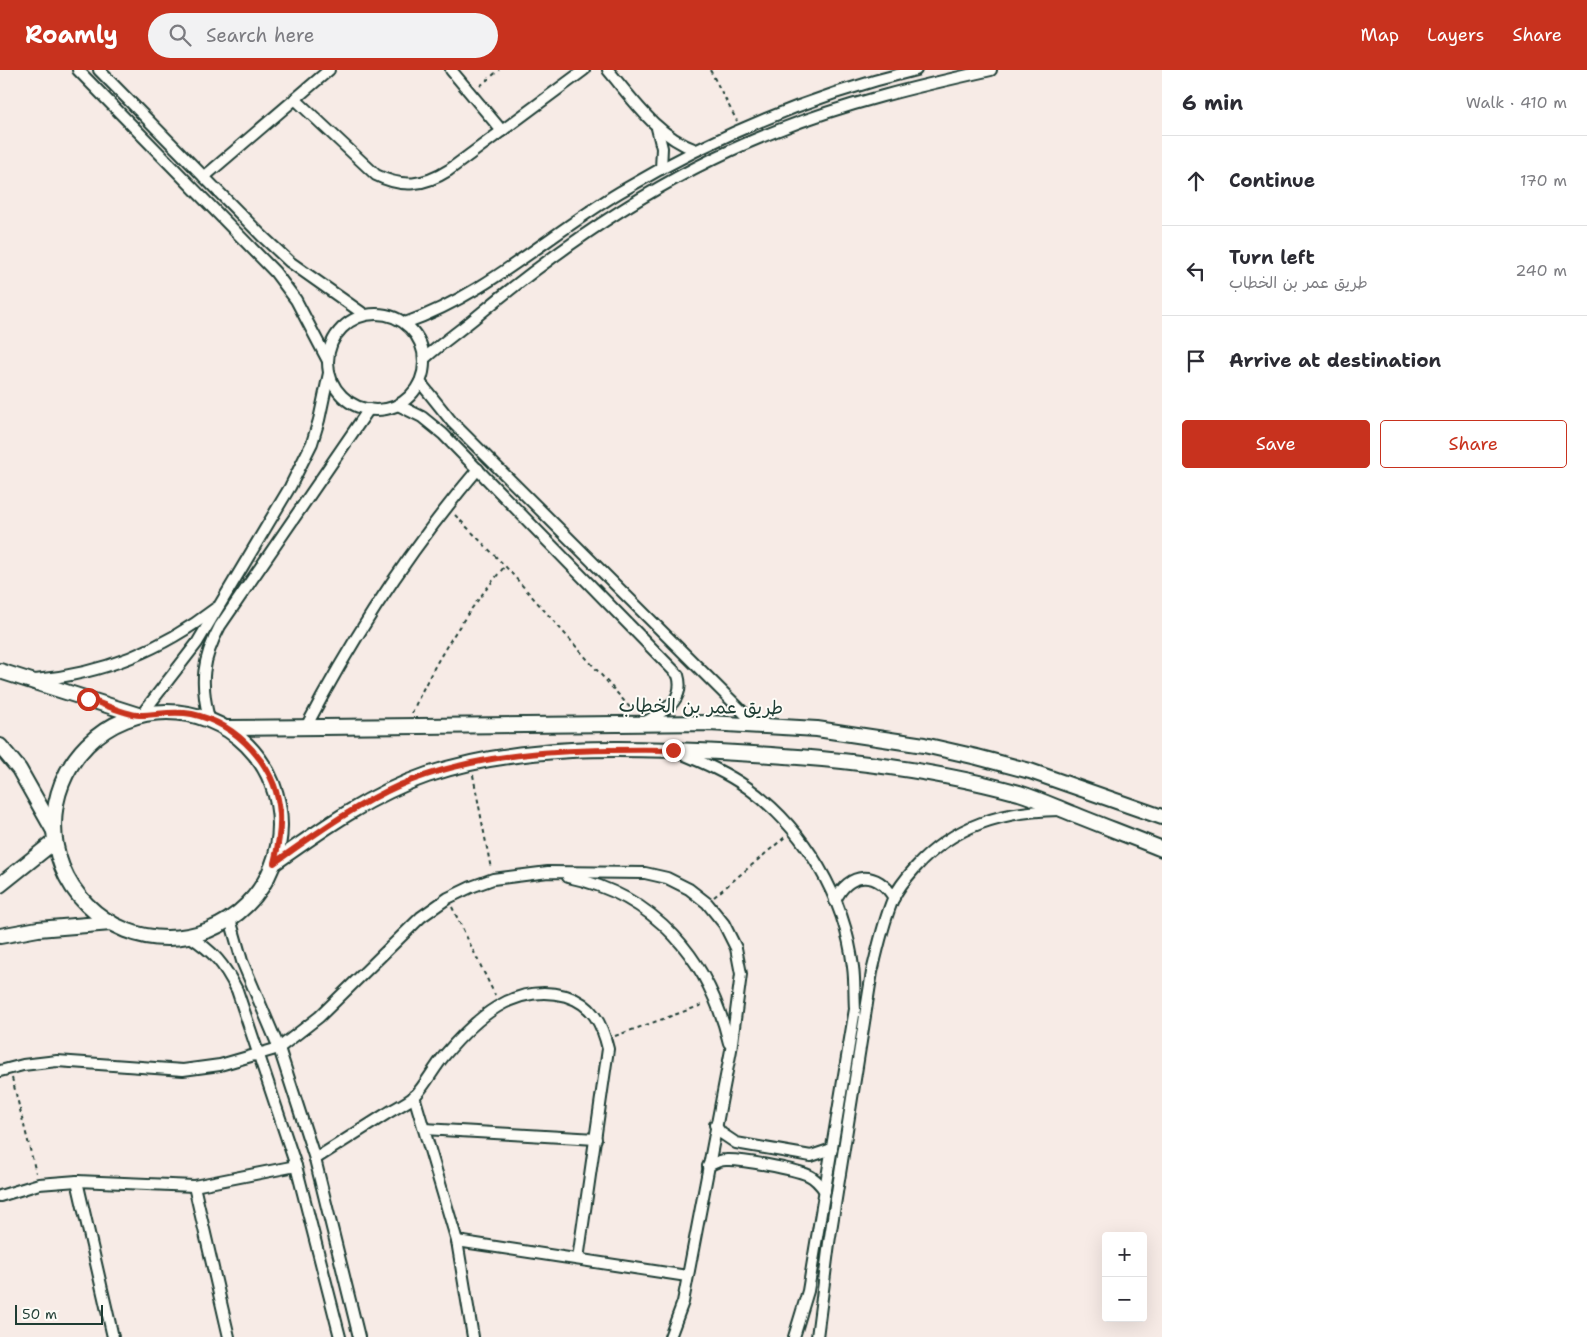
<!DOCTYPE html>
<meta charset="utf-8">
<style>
:root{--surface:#fff;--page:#f2f2f3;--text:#2b2b33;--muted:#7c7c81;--line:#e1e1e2;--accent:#c8321e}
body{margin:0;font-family:"Shantell Sans","Playpen Sans Arabic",sans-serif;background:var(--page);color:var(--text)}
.controls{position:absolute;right:15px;bottom:15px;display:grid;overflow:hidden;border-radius:5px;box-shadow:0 5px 20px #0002}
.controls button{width:45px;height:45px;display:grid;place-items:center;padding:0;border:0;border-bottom:1px solid var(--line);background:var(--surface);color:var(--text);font:25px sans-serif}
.scale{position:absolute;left:15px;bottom:12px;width:88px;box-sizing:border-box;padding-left:5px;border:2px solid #1f3d34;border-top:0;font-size:14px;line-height:18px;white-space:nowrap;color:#1f3d34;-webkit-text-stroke:4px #fdfcf7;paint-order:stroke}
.stop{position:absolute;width:15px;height:15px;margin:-11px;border:4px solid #c8321e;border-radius:50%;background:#fff}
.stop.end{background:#c8321e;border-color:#fff;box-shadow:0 1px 5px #0008}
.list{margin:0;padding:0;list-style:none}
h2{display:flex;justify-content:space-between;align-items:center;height:65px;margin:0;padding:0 20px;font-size:21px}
h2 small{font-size:16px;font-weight:400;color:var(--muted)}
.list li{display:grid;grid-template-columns:32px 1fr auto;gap:15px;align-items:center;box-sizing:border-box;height:90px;padding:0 20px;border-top:1px solid var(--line)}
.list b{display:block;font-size:19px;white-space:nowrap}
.list p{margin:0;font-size:16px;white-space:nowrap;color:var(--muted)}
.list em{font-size:16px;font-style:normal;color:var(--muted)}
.actions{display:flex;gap:10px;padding:15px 20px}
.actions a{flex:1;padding:11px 0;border:1px solid var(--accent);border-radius:5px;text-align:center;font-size:18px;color:var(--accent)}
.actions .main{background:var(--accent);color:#fff}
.icon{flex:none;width:28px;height:28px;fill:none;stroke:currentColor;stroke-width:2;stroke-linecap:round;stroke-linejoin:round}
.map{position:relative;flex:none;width:1162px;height:1267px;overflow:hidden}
header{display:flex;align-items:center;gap:30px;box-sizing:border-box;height:70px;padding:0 25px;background:var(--accent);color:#fff}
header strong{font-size:24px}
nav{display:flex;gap:28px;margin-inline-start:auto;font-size:18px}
.search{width:350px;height:45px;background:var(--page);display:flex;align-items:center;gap:12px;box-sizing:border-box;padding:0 18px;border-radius:28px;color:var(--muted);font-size:19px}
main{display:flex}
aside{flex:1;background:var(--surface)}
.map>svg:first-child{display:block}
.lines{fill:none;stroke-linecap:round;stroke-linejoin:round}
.street-casing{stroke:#1f3d34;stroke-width:14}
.secondary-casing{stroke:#1f3d34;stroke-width:18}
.path{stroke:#1f3d34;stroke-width:2;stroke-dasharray:4 4;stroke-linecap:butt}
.street{stroke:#fdfcf7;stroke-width:10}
.secondary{stroke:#fdfcf7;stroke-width:14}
.route{stroke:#c8321e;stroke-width:6}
.labels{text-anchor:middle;stroke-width:4;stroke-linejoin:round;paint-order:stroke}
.street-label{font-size:19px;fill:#1f3d34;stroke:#fdfcf7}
</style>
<header>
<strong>Roamly</strong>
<div class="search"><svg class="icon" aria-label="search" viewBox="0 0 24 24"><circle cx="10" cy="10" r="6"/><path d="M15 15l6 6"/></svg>Search here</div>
<nav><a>Map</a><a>Layers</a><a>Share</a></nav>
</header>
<main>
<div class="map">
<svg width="1162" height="1267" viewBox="0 0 1162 1267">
<rect width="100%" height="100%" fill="#f7ebe6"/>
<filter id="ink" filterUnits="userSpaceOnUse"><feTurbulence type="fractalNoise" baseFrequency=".02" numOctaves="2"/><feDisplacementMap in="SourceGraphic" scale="10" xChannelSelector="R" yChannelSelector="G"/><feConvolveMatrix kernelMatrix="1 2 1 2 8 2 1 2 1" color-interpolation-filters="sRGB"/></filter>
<g filter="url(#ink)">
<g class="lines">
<g class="street-casing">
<g id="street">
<path d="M 78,0 L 275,202 L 296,230 L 328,291"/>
<path d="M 99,0 L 262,166 L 290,192 L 365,245"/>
<path d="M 451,0 L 502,61"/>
<path d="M 608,0 C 634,31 657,66 696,80"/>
<path d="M 295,29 L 376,105 C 402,118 424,116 449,100 L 584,0"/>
<path d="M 657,58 L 662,78 L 661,99"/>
<path d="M 204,107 L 329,0"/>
<circle cx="376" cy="292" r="48"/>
<path d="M 405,253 C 486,225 548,165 620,122 C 713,67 811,25 916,0"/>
<path d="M 425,288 C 443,272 462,259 481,243 C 571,169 667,104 776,61 C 846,33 919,16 991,0"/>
<path d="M 420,312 L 452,352 L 755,654"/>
<path d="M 398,335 L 422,347 L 443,364 L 678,605 C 686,631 663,641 644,653"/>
<path d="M 35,610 C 103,604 162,580 216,538"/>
<path d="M 142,644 L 197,573 L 290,417 L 312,373 L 319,350 L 329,303"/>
<path d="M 209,649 C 200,612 202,590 220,556 L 369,339"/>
<path d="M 306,657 C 355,563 409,480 478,399"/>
<path d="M 680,683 C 704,693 727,703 748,718 C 805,759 845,828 853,897 C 855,911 854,925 855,939 L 808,1221 L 794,1267"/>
<path d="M 568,807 C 655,825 709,889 729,973"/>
<path d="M 835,831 C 849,801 877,800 894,828"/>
<path d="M 230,849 L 242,891 L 279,978 L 315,1089 L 359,1267"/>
<path d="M 189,866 C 214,882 224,894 237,920 L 296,1096 L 340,1267"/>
<path d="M 0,1001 L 23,995 L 57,991 L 183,1000 L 220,995 L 279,978 L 319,947 L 421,847 L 448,828 L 471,817 L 493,809 L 548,802 L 645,803 L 667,808 L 689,819 L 707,833 L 724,854 L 736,878 L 741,904 L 731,980 L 683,1232 L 670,1267"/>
<path d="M 414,1026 L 457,1171 L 473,1267"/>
<path d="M 715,1055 L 721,1063 L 736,1073 L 811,1086 L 832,1079"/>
<path d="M 424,1059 L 596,1069"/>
<path d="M 315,1089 C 339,1074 362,1059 386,1044 C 395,1038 407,1033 415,1026 C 426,1014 434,998 444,986 C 475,949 514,912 566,926 C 592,934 602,953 608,979 L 578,1189"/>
<path d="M 708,1096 C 714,1093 719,1090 726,1090 C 741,1089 794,1099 808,1105 C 815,1108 820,1114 825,1121"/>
<path d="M 77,1111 L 113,1267"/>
<path d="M 194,1116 L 229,1267"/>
<path d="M 0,1126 L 39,1114 L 77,1111 L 194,1116 L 296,1096"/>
<path d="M 457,1171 L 687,1206"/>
<path d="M 817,1267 L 829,1173 L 872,902 C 878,878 883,853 893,829 C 898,818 907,807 915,798 C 954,755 1003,741 1059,740"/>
</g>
</g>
<g class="secondary-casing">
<g id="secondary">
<path d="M 0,601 L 138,645"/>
<circle cx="167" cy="755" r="113"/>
<path d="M 227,658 L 709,653 L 817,659 L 924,675 L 977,687 L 1030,701 L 1162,747"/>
<path d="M 0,676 L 19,699 L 54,761"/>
<path d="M 274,793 C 322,759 371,724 427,705 C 519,674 623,677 719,682 C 819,687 921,696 1019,723 C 1035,728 1051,735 1066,741 C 1098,754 1130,766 1162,779"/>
<path d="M 0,815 L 55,771"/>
<path d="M 0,866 L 38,859 L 111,853"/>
</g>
</g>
<g class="path">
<path d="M 710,0 L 737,51"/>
<path d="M 480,16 L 499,0"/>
<path d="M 455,445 L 505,496 L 633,641"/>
<path d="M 412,643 C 436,588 467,541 505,496"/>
<path d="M 473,705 L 491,799"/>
<path d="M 714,827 L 785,767"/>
<path d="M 452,837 L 495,925"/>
<path d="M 615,966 L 705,934"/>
<path d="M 12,1008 L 36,1103"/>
</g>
<use href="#street" class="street"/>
<use href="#secondary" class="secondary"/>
</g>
</g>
<g class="lines" filter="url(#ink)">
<path class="route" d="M 88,629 C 101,633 126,645 139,645 C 159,645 171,640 192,644 C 238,654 277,696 280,744 C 281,761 278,777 274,793 C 314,765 355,735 400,715 C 485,679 581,679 673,680"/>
</g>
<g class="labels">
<g class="street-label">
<text transform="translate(701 636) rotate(1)" y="7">طريق عمر بن الخطاب</text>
</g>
</g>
</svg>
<div class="controls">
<button>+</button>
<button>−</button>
</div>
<div class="scale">50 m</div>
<div class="stop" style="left:88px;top:629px"></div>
<div class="stop end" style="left:673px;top:680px"></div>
</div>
<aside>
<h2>6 min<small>Walk · 410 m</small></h2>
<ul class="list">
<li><svg class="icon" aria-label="ahead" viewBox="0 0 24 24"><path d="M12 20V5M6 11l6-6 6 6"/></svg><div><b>Continue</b></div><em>170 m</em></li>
<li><svg class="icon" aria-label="left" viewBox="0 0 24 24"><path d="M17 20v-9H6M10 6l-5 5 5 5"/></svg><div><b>Turn left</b><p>طريق عمر بن الخطاب</p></div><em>240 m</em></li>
<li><svg class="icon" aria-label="arrive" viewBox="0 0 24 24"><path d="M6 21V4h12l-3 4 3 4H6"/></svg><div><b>Arrive at destination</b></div></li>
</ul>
<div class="actions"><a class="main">Save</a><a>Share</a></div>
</aside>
</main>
